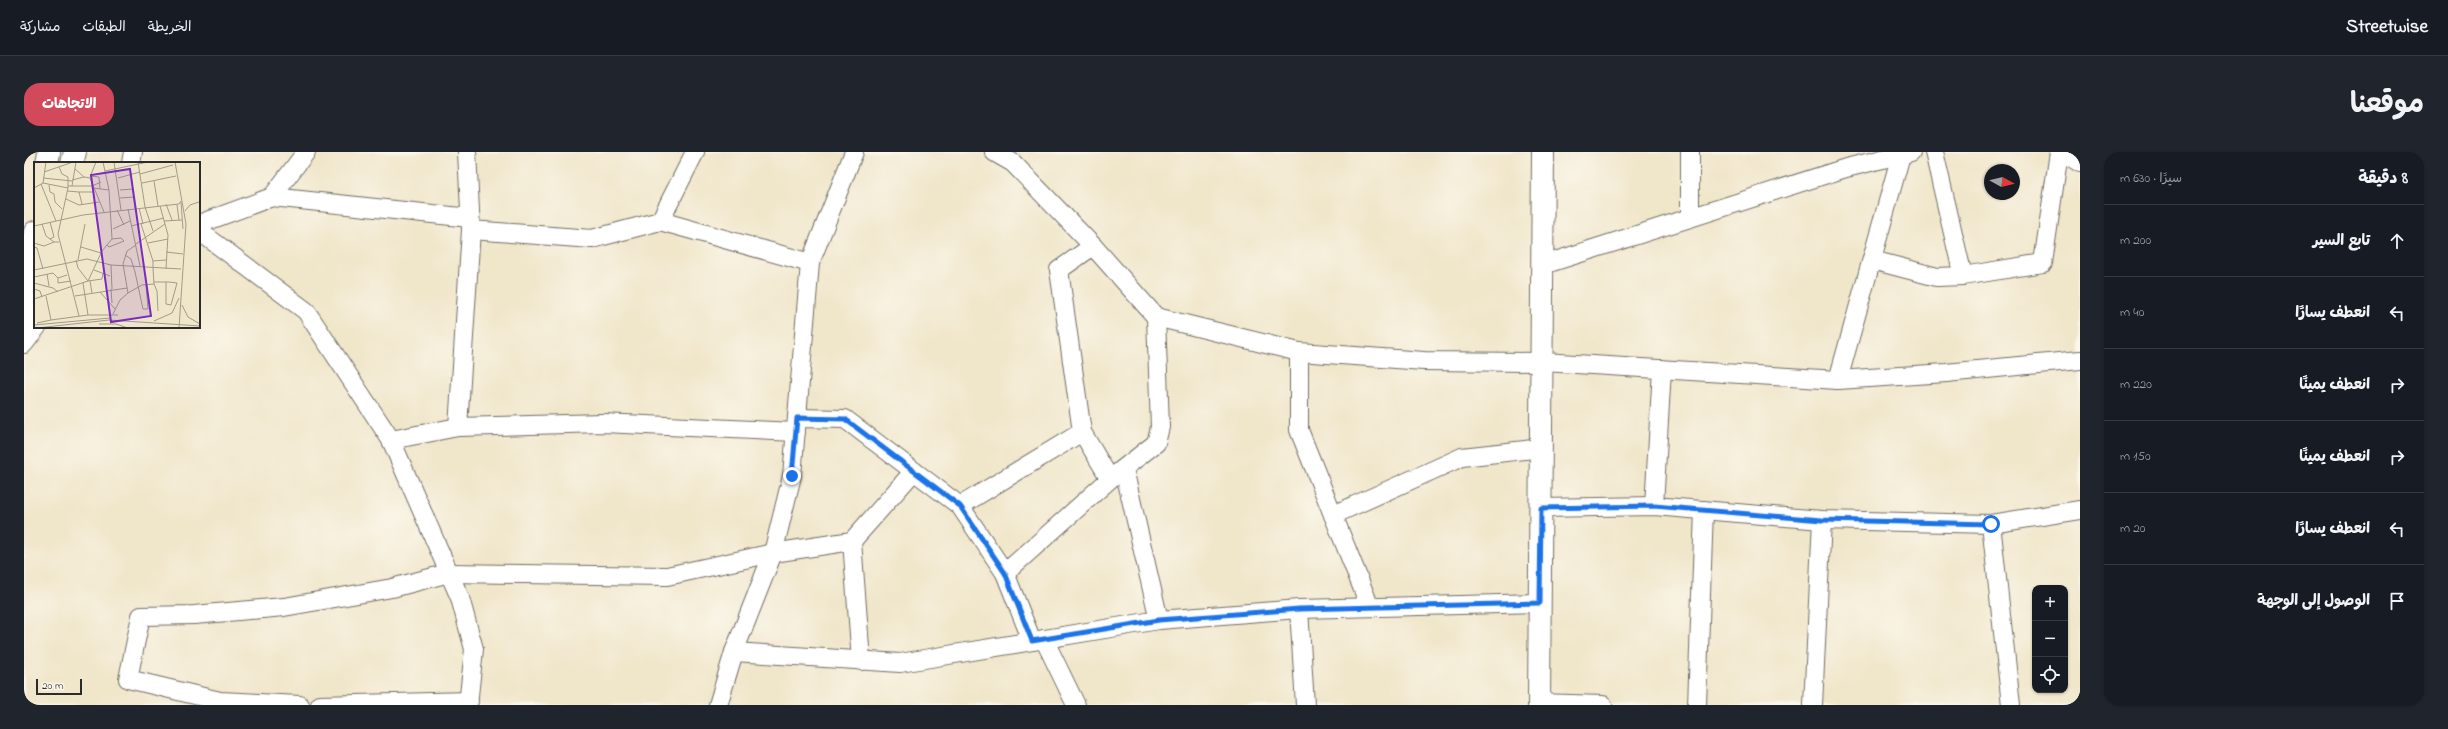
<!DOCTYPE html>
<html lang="ar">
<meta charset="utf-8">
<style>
:root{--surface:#171b24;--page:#20242c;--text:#f1f3f6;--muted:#9ea1a6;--line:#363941;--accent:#d1495b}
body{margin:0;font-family:"Indie Flower","Playpen Sans Arabic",sans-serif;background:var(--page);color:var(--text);direction:rtl}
.controls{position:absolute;right:12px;bottom:12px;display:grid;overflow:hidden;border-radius:8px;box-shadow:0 1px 3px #0004}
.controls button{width:36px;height:36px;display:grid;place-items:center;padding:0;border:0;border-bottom:1px solid var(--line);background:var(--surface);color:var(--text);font:20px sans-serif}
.compass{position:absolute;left:1960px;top:12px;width:36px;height:36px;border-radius:50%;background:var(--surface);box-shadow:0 1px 3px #0004;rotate:98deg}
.scale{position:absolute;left:12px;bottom:10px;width:46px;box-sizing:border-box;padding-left:4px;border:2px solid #2b2b2b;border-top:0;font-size:11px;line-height:14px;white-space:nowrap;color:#2b2b2b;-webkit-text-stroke:3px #fbf7ec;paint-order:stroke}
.stop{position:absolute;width:12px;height:12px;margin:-9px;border:3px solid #1a73e8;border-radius:50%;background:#fff}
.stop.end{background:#1a73e8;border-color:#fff;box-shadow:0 1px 4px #0008}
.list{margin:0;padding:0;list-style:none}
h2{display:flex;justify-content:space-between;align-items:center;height:52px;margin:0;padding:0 16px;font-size:17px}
h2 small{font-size:13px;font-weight:400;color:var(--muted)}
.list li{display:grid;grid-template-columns:26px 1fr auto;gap:12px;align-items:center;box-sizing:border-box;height:72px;padding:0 16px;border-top:1px solid var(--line)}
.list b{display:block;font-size:15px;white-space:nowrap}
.list em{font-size:13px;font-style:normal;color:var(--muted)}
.icon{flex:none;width:22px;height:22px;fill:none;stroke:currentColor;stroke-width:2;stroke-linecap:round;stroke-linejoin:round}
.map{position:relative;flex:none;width:2056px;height:553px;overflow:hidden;direction:ltr;border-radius:16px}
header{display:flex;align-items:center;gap:24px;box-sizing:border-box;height:56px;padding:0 20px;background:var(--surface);border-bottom:1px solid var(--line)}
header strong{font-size:19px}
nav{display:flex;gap:22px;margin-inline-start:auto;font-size:14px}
.intro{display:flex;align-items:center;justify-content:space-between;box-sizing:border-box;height:96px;padding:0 24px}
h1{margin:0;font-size:28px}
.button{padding:10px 18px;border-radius:16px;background:var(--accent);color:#fff;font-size:14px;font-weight:700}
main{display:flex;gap:24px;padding:0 24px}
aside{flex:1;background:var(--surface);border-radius:16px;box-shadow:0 1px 3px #0004}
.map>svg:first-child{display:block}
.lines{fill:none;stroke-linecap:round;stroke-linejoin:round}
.minor-casing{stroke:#706c63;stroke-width:20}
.secondary-casing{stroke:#706c63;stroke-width:24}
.trunk-casing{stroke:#706c63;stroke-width:24}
.minor{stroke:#fff;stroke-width:18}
.secondary{stroke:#fff;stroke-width:22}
.trunk{stroke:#fff;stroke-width:22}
.route{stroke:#1a73e8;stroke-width:5}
.inset-road{fill:none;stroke:#a19b8a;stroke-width:1}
.view{fill:#7b2cbf;fill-opacity:0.15;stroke:#7b2cbf;stroke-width:2}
.inset-edge{fill:none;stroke:#2b2b2b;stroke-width:2}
</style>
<header>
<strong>Streetwise</strong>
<nav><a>الخريطة</a><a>الطبقات</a><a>مشاركة</a></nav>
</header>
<div class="intro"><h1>موقعنا</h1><a class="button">الاتجاهات</a></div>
<main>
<aside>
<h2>8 دقيقة<small>سيرًا · 630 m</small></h2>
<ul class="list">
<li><svg class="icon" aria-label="ahead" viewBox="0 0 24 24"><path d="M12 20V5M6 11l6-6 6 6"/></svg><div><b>تابع السير</b></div><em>200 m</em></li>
<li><svg class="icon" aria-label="left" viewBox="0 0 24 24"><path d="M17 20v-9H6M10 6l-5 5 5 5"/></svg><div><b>انعطف يسارًا</b></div><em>40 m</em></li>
<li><svg class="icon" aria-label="right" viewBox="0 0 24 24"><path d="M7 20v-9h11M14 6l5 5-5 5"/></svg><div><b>انعطف يمينًا</b></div><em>220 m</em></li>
<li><svg class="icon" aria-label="right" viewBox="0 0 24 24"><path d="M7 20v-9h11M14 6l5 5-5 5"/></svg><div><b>انعطف يمينًا</b></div><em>150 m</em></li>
<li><svg class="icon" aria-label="left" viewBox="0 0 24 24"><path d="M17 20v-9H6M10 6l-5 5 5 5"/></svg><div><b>انعطف يسارًا</b></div><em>20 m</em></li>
<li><svg class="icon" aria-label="arrive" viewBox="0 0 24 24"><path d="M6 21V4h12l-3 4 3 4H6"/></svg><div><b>الوصول إلى الوجهة</b></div></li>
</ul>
</aside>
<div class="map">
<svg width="2056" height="553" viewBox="0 0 2056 553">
<rect width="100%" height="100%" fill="#fbf7ec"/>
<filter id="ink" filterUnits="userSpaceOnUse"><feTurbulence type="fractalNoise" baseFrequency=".025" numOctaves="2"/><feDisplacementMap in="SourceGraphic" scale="8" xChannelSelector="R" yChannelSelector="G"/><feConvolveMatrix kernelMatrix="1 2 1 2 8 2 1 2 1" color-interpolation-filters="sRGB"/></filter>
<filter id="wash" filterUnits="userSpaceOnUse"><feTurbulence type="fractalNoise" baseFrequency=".012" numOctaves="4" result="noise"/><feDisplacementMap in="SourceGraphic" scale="16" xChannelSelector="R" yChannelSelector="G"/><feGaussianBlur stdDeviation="0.9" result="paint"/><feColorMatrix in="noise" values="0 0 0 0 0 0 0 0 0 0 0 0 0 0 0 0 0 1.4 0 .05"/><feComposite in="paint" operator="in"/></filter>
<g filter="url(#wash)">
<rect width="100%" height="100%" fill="#f0e6ca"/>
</g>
<g filter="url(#ink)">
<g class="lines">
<g class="minor-casing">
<g id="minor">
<path d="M 970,0 L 989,11 L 1069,94 L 1132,165 L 1275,200 L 1400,209 L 1519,210 L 1814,228 L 1922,221 L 2056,208"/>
<path d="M 1910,0 L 1939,124"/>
<path d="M 2038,0 L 2056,11"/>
<path d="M 107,11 L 109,0"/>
<path d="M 248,45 L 446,66"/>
<path d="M 1666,66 L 1666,0"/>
<path d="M 636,69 L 671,0"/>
<path d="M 175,72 L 248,45 L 282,0"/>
<path d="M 447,78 L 568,87 L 636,69 L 786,111"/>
<path d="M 175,79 L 282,159 L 367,288 L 434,275 L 579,271 L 772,280"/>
<path d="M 1069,94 L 1035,118 L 1058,280 L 1086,327 L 1132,291 L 1136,275 L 1132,165"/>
<path d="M 1848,108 L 1913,125 L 1939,124 L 2019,111 L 2035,0"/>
<path d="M 1519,113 L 1822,16 L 1887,0"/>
<path d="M 0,192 L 13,175"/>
<path d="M 1275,200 L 1275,278 L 1346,455"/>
<path d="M 1814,228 L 1877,3"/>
<path d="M 773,266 L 821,267 L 936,354 L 981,421 L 1008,489"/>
<path d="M 434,275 L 447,78 L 443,0"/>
<path d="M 367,288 L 436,446 L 450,497 L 444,553"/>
<path d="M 1100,317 L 1135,468"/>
<path d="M 936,354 L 1058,280"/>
<path d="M 1630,354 L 1638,217"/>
<path d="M 1517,356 L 1630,354 L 1798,368 L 1967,372 L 2056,358"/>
<path d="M 1309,363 L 1438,305 L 1518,296"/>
<path d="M 1967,372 L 1987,553"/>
<path d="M 828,389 L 837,509"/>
<path d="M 981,421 L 1086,327"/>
<path d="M 1275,457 L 1281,553"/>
<path d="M 1020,487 L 1052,553"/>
<path d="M 710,500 L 876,511 L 1135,468 L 1275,457 L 1516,451"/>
<path d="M 1515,551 L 1579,553"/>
<path d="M 276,553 L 196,549 L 104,527 L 117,464 L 170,463 L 260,455 L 368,436 L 425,421 L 643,424 L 749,401 L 828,389 L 890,319"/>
<path d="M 296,553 L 445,549"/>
<path d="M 694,553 L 710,500 L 749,401 L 768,324 L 786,111 L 830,0"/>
<path d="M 1673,553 L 1680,358"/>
<path d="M 1789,553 L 1798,368"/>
</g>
</g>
<g class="secondary-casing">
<g id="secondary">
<path d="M 48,11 L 51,0"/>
<path d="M 0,171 L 11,137"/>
<path d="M 1515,553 L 1519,0"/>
</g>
</g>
<g class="trunk-casing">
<g id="trunk">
<path d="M 23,11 L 25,0"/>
<path d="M 0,142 L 11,80"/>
</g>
</g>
<use href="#minor" class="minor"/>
<use href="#secondary" class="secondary"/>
<use href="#trunk" class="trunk"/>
</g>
</g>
<g class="lines" filter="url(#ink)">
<path class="route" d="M 768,324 L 773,266 L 821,267 L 936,354 L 981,421 L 1008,489 L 1135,468 L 1275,457 L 1516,451 L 1517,356 L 1630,354 L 1798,368 L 1967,372"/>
</g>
<g transform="translate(10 10)">
<rect width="166" height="166" fill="#f0e6ca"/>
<path class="inset-road" d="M 80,0 L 87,48M 104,0 L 111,45 L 119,69M 141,0 L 152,62 L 145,166M 25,5 L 28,12 L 34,15 L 34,26 L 24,72 L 45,154M 41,7 L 50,15 L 56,16 L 70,50M 71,9 L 114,0M 10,10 L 39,0M 97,12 L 101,46M 106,12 L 139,3M 57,14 L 65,15 L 66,27M 56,15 L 62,0M 9,16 L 38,19M 84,16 L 106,10M 38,18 L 50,15M 120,19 L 124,44M 9,21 L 34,26M 108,21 L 142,14M 7,22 L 22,59M 15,23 L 16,30 L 20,32 L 21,40 L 28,47M 34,24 L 58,24 L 67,20M 38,24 L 42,0M 0,26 L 9,21 L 12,0M 59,26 L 75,28M 86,28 L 99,27M 33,29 L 45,30 L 48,42M 45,30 L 60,30M 86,36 L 100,35M 32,37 L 45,43 L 65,40M 0,39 L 0,63M 147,40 L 149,67M 132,42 L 138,58M 143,43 L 145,58M 126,44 L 134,73 L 132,107M 105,46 L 109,62M 94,47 L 106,104M 83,48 L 90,63M 151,49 L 156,43 L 165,40M 130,59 L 148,58M 8,62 L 12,74 L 20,80 L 25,80M 107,62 L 119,99 L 119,106M 0,64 L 49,53 L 145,42 L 147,39M 97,64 L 130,56M 79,67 L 96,59M 16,77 L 20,75 L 16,60M 0,81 L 10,84 L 20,80M 114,81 L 134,77M 102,82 L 131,62M 73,83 L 75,85 L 90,79 L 87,76 L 78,77M 0,85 L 3,86 L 9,107M 47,85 L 67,91M 132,90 L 149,92M 91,93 L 97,97 L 101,110 L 109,147 L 114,147 L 112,123M 42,98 L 44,106 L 54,119 L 68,117 L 69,111M 44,98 L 51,62M 119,99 L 132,98M 89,102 L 93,89 L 102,83M 77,103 L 78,127M 0,108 L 53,97 L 77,103 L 147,107M 60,108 L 76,114M 13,112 L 15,124M 33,113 L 24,116 L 24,121 L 37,119M 0,115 L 19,111 L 24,116M 56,119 L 58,131M 120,120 L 135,120 L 143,121 L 137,143 L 132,142 L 132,120M 0,121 L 19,126 L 24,130M 49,121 L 54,153M 120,122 L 123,129 L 124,149M 0,127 L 6,129 L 8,135M 77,127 L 78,141M 66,130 L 81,147M 94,131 L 108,123 L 120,122 L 119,106M 12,134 L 17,158 L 54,153 L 84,153M 41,134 L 93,126M 0,137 L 54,119 L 68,89 L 78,77 L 75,28 L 69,0M 148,143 L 154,155 L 166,162M 79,152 L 86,138 L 94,131 L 89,102M 120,159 L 138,151 L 145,136M 3,161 L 17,158M 65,162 L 82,162 L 94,166M 0,163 L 76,156M 3,166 L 75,158 L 166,164"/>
<path class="view" d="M 96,7 L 117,154 L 77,160 L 57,13 Z"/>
<rect width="166" height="166" class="inset-edge"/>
</g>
</svg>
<div class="controls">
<button>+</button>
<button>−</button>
<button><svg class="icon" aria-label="locate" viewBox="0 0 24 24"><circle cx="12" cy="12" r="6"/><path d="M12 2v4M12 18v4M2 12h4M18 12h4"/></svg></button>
</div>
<svg class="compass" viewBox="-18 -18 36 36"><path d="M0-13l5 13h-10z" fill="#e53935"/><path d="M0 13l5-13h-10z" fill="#9ea1a6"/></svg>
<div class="scale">20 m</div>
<div class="stop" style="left:1967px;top:372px"></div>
<div class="stop end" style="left:768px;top:324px"></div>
</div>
</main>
